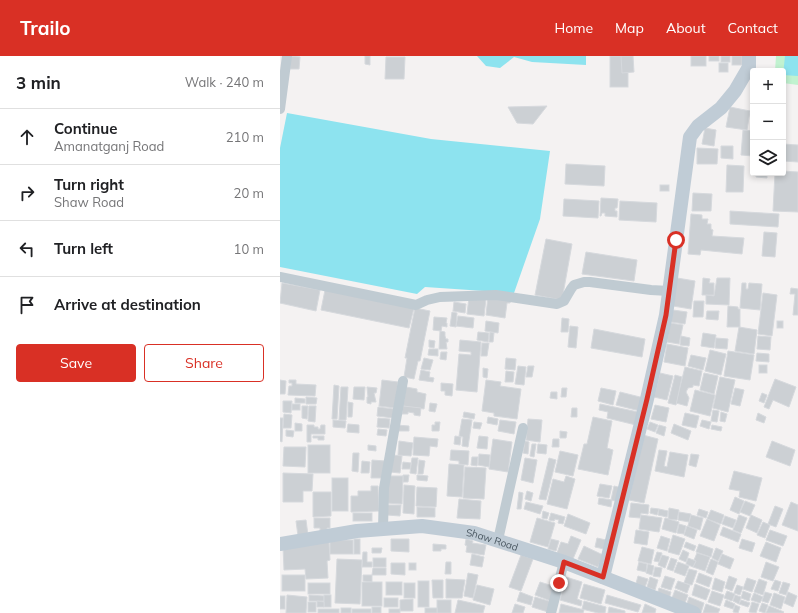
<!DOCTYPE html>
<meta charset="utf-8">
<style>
:root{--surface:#fff;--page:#f6f6f6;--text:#202124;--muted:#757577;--line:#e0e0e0;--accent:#d93025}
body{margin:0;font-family:Mulish,sans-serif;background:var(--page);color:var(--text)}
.controls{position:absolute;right:12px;top:12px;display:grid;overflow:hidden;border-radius:4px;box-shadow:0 2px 6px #0003}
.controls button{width:36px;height:36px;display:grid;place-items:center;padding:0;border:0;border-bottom:1px solid var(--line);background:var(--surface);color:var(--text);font:20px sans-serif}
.stop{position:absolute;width:12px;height:12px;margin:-9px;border:3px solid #d93025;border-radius:50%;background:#fff}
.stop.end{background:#d93025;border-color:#fff;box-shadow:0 1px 4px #0008}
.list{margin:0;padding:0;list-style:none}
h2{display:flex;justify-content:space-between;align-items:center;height:52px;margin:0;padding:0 16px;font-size:17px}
h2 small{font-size:13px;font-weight:400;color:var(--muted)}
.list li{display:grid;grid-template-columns:26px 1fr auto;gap:12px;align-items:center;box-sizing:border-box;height:56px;padding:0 16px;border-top:1px solid var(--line)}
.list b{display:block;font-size:15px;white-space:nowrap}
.list p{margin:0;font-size:13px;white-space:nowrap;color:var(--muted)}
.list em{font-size:13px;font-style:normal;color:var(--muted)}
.actions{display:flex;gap:8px;padding:12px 16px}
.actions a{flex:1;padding:9px 0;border:1px solid var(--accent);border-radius:4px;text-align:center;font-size:14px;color:var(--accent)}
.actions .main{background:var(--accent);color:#fff}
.icon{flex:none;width:22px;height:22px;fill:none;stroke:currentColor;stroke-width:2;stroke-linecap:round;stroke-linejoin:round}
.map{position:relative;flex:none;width:518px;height:557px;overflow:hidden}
header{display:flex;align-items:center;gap:24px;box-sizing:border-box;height:56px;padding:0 20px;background:var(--accent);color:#fff}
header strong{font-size:19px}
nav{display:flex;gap:22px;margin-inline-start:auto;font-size:14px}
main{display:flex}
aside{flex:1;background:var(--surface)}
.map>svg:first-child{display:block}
.green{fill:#c1f2d0}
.water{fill:#8de3ef}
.building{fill:#ccd0d4;stroke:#d6d9dd}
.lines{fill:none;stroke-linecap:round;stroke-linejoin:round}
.minor{stroke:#c0cbd2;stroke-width:10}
.secondary{stroke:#c0ccd6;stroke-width:14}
.route{stroke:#d93025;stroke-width:5}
.labels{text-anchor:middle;stroke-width:3;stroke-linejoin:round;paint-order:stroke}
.street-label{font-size:10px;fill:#495761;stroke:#fff}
</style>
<header>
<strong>Trailo</strong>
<nav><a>Home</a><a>Map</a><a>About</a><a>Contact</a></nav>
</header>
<main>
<aside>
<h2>3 min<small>Walk · 240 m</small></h2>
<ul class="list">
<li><svg class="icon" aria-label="ahead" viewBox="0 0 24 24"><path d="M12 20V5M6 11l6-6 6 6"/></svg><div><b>Continue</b><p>Amanatganj Road</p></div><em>210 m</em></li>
<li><svg class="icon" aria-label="right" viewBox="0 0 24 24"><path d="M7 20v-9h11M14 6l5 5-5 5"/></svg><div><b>Turn right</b><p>Shaw Road</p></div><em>20 m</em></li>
<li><svg class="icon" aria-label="left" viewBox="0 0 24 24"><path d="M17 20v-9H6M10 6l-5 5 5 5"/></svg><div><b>Turn left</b></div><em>10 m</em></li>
<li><svg class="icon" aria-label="arrive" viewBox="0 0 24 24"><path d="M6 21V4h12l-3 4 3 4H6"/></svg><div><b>Arrive at destination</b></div></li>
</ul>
<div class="actions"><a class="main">Save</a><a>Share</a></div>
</aside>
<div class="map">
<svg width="518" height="557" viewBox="0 0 518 557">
<rect width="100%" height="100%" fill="#f4f2f2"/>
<path class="green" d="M 496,0 L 518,0 L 518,29 L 503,27 L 503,15 L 495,15 Z"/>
<g class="water">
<path d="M 197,0 L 306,0 L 306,9 L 252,6 L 234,1 L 220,12 L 206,10 Z"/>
<path d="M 505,0 L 518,0 L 518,20 L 503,19 Z"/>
<path d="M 7,57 L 151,83 L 270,95 L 260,163 L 234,237 L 145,231 L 137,238 L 0,211 L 0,92 Z"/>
</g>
<g class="building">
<path d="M 10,0 L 20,1 L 19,13 L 10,13 Z"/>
<path d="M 85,0 L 90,0 L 90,9 L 85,8 Z"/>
<rect x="330" y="0" width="18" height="31"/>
<path d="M 341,0 L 353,0 L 354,16 L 342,17 Z"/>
<rect x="411" y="0" width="15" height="10"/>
<rect x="429" y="0" width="10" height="5"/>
<rect x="441" y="0" width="9" height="6"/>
<rect x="452" y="0" width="10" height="9"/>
<path d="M 106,1 L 125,1 L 124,23 L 105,23 Z"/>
<rect x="439" y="7" width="9" height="9"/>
<path d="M 267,50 L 253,68 L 237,67 L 228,51 Z"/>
<path d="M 450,51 L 470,55 L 467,74 L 446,71 Z"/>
<path d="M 425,72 L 436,74 L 434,90 L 422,88 Z"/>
<path d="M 463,74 L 473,75 L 473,100 L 461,99 Z"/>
<path d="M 503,88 L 518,89 L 518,106 L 503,105 Z"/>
<path d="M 441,90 L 453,90 L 453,103 L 441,102 Z"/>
<path d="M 417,92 L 438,93 L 437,108 L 417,108 Z"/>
<path d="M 286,108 L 325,110 L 324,130 L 285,128 Z"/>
<path d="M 447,109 L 464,110 L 463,136 L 446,136 Z"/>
<path d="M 503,115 L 518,116 L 518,156 L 493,155 L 495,117 L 503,117 Z"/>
<path d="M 476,117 L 487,117 L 487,122 L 476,121 Z"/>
<rect x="380" y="129" width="9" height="6"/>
<path d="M 413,137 L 432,138 L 431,155 L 412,155 Z"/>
<path d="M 321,142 L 338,143 L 337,152 L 335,152 L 335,155 L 337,155 L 337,161 L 325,160 L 325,157 L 322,157 L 321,160 L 320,160 Z"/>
<path d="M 284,143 L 319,145 L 318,162 L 283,160 Z"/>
<path d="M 340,145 L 377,147 L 376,166 L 339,164 Z"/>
<path d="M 450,155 L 499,158 L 498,171 L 450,168 Z"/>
<path d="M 411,158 L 422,159 L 422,163 L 428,163 L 427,168 L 431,168 L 431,173 L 433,174 L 432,180 L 464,182 L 462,198 L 421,194 L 420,199 L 408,198 Z"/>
<path d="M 484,176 L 497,177 L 495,201 L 482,200 Z"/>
<path d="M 266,183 L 292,188 L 282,244 L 255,239 Z"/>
<path d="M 306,196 L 357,204 L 354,225 L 302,218 Z"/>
<path d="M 397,222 L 415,225 L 411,253 L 393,250 Z"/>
<path d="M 423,222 L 430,223 L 429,227 L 434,227 L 434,239 L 422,239 Z"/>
<path d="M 437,222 L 450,222 L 449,249 L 426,248 L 426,239 L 434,240 Z"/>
<path d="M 2,227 L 40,234 L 36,255 L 0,247 Z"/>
<path d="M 462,227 L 466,227 L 466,233 L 468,233 L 469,227 L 482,228 L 480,254 L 460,252 Z"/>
<path d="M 511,232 L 518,233 L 518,259 L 513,259 L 515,238 L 510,238 Z"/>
<path d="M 45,234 L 134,252 L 129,272 L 41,254 Z"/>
<path d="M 483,237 L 497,239 L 492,280 L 478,278 Z"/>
<path d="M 208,240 L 231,243 L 230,247 L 227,247 L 225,262 L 206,259 Z"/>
<path d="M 189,241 L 206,243 L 204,260 L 187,258 Z"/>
<path d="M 414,245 L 424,245 L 423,261 L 413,261 Z"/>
<path d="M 174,246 L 186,248 L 185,257 L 173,255 Z"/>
<path d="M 448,250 L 458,251 L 458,253 L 460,253 L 460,271 L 447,271 Z"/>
<path d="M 135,252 L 150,255 L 140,305 L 138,305 L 134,323 L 124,321 L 127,302 L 125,302 Z"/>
<path d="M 393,254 L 407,256 L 405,268 L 391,266 Z"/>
<path d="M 427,255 L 439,255 L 438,264 L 426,263 Z"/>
<path d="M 172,256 L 177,257 L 176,271 L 170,270 Z"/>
<path d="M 178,260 L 194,262 L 193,272 L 176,270 Z"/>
<path d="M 154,261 L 167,262 L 166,267 L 167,267 L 167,271 L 162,270 L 161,275 L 153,274 Z"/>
<path d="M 282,262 L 289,263 L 288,276 L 281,276 Z"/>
<path d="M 206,265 L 219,267 L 218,277 L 205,275 Z"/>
<rect x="497" y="265" width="6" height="7"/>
<path d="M 390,267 L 403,269 L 399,288 L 387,286 Z"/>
<path d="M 290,270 L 298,271 L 296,292 L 288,291 Z"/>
<path d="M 459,271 L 477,274 L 474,298 L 455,295 Z"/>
<path d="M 314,273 L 365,283 L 362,301 L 311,292 Z"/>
<path d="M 160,275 L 165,276 L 165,280 L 166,283 L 168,283 L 168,286 L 166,286 L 167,293 L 159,293 Z"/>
<path d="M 198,276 L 209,277 L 208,286 L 197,284 Z"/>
<path d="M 210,276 L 214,277 L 213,286 L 209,286 Z"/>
<path d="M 423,277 L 436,279 L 434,292 L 421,290 Z"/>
<path d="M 401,280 L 410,282 L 409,290 L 400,289 Z"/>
<path d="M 478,280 L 491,281 L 490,294 L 477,293 Z"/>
<path d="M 436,282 L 448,283 L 447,293 L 435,292 Z"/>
<path d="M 149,284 L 155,285 L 154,292 L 149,291 Z"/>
<path d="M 180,284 L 201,286 L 197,336 L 176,334 L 179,298 L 191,299 L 191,296 L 179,295 Z"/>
<path d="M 202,287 L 209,287 L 207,300 L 201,300 Z"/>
<path d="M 387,288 L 408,292 L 405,310 L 384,306 Z"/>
<path d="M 149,293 L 158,293 L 158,300 L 148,299 Z"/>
<path d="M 430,294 L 446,298 L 441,319 L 425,315 Z"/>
<path d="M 448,295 L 474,299 L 470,324 L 444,320 Z"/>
<path d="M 161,296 L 167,296 L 166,304 L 160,303 Z"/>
<path d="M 477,297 L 489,298 L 489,306 L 476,305 Z"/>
<path d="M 411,299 L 426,302 L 423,314 L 408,310 Z"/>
<path d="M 144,302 L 153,304 L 150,314 L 141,313 Z"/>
<path d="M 226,302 L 236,303 L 235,314 L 225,313 Z"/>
<rect x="479" y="309" width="8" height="8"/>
<path d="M 238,310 L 246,311 L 244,329 L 235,328 Z"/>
<path d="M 248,310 L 254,310 L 252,321 L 246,321 Z"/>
<path d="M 405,311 L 422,315 L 419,330 L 413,329 L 413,331 L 408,332 L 406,336 L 409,342 L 407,350 L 396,347 Z"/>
<path d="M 203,312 L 208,313 L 207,322 L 203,321 Z"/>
<path d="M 141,314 L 150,316 L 149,321 L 154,322 L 153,326 L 139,324 Z"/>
<path d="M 226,315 L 234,316 L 233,326 L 225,326 Z"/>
<path d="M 380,317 L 393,320 L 387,344 L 374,341 Z"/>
<path d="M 424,317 L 438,320 L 434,338 L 420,334 Z"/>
<path d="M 395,319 L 402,321 L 396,349 L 388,347 Z"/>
<path d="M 440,321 L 455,324 L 448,356 L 433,352 Z"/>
<path d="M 495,323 L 516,331 L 509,351 L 493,344 L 489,353 L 484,351 Z"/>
<path d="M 0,324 L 6,325 L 5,338 L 0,338 Z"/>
<path d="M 9,324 L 16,324 L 16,328 L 36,329 L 35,340 L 8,339 L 9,330 L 12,330 L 12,327 L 9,327 Z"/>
<path d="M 102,324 L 118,326 L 115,352 L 99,350 Z"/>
<path d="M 206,324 L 221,326 L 220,330 L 241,333 L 237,363 L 214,360 L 214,357 L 202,355 Z"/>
<path d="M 161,327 L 173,328 L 172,340 L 165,339 L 165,335 L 161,335 Z"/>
<path d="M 54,329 L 59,330 L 57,363 L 52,363 Z"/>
<path d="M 61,331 L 68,331 L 66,364 L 59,364 Z"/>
<path d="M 74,331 L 85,331 L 84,344 L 73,343 Z"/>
<path d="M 87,331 L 97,332 L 96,337 L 94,337 L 96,346 L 91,346 L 91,348 L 87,347 L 87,341 L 88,341 Z"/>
<path d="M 126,331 L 137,333 L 137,336 L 146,338 L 144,353 L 123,350 Z"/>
<path d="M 282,332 L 287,332 L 286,341 L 281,341 Z"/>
<path d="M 321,332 L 336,335 L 333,349 L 318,345 Z"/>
<path d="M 455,332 L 464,334 L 460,350 L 451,348 Z"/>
<path d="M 415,334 L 435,339 L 430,360 L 410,355 Z"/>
<path d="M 271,336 L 277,336 L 277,343 L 270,342 Z"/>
<path d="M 340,336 L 364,342 L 360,355 L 336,349 Z"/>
<path d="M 482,337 L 487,339 L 484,347 L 479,345 Z"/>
<path d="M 26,341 L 37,342 L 36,348 L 26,348 Z"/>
<path d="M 15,342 L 25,343 L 25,347 L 15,347 Z"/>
<path d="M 3,345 L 12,345 L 11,357 L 3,356 Z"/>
<path d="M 68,346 L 73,347 L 72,361 L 68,361 Z"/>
<path d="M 150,347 L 157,348 L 155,356 L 149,355 Z"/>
<rect x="12" y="348" width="8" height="6"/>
<path d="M 320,348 L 358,356 L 356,369 L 327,362 L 328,356 L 319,354 Z"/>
<path d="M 375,349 L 389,352 L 386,366 L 371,363 Z"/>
<path d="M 22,350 L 28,350 L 27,363 L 22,362 Z"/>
<path d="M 29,350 L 36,350 L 35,366 L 28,365 Z"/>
<path d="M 123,350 L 141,352 L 140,360 L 134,359 L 134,357 L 128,356 L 128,358 L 122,358 Z"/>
<path d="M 98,351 L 114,353 L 113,362 L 97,360 Z"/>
<path d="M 292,352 L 297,352 L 297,361 L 291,361 Z"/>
<path d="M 433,354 L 439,355 L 437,366 L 431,365 Z"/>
<path d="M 184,356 L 195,358 L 194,363 L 183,361 Z"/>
<path d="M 441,356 L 447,358 L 445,366 L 440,365 Z"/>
<path d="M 405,357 L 419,360 L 416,372 L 402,369 Z"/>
<path d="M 478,357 L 486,361 L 484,367 L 476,364 Z"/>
<path d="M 4,358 L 12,359 L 11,372 L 3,372 Z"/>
<path d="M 208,361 L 218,363 L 217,369 L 207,367 Z"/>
<path d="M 313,361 L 332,365 L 327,392 L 333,394 L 328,419 L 298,413 L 304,388 L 307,388 Z"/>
<path d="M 0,362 L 3,362 L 2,386 L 0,385 Z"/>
<path d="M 98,362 L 110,363 L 109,372 L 97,371 Z"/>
<path d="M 182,363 L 192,364 L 188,391 L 182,390 L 183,381 L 179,380 Z"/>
<path d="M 248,363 L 262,364 L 260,386 L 246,384 Z"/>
<path d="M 53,364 L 66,365 L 65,372 L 53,371 Z"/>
<path d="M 220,364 L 236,366 L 234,378 L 218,375 Z"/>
<path d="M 422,364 L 431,366 L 429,373 L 420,370 Z"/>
<path d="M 155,366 L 160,366 L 159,375 L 152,375 L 152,369 L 155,369 Z"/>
<path d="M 194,366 L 202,367 L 200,373 L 193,372 Z"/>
<path d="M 370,366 L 378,369 L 375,376 L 367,373 Z"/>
<path d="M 15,367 L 22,368 L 22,375 L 15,375 Z"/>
<path d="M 68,368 L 79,369 L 79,377 L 67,376 Z"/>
<path d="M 394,368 L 411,375 L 408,384 L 391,377 Z"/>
<path d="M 27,369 L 34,369 L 34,371 L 38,371 L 38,373 L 40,373 L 41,369 L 45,369 L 45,378 L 31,378 L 31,386 L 27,386 Z"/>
<path d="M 116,369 L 129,370 L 129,375 L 116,375 Z"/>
<path d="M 379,369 L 386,371 L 384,380 L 376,377 Z"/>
<path d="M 432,369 L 442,371 L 441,375 L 431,373 Z"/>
<path d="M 98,373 L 107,374 L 106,380 L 97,379 Z"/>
<path d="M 6,374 L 14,375 L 13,381 L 6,380 Z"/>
<path d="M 280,375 L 287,376 L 286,382 L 280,382 Z"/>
<path d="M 363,379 L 378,383 L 364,447 L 349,444 Z"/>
<path d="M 33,380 L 44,380 L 44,384 L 38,384 L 38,382 L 33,382 Z"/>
<path d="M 175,380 L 181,381 L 180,389 L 174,388 Z"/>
<path d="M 199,380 L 208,381 L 207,393 L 197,392 Z"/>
<path d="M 134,381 L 158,383 L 157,391 L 150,390 L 149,400 L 133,399 Z"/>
<path d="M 213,383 L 232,386 L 228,416 L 209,413 Z"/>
<path d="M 273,383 L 279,383 L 279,391 L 272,391 Z"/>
<path d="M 119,385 L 133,387 L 131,400 L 118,399 Z"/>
<path d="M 245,385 L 249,386 L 248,398 L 243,397 Z"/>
<path d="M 492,385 L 515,394 L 510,410 L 486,401 Z"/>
<path d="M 252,388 L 256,388 L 254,401 L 250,400 Z"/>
<path d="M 258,388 L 267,389 L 266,398 L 257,397 Z"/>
<rect x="28" y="389" width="22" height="28"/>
<path d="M 88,389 L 96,390 L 96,395 L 88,394 Z"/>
<path d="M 4,391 L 26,391 L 25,411 L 3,410 Z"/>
<path d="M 171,394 L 189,395 L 188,409 L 179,408 L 179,405 L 170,404 Z"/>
<path d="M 379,394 L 387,395 L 384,410 L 387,411 L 390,396 L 408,399 L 404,421 L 375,415 Z"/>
<path d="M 280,395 L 298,399 L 293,420 L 275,416 Z"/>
<path d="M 73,397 L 79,397 L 78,416 L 72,415 Z"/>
<path d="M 199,398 L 210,399 L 209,411 L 198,409 Z"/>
<path d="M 411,398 L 419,399 L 416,411 L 409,409 Z"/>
<path d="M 113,399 L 122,400 L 120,417 L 110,416 Z"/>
<path d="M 192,401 L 198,401 L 197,410 L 191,409 Z"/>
<path d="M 132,402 L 138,402 L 136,418 L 130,417 Z"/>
<path d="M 245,402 L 257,404 L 253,427 L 241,424 Z"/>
<path d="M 269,402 L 276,404 L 266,444 L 259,443 Z"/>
<path d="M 92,404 L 105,405 L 105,422 L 91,422 Z"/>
<path d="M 139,404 L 145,405 L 143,418 L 138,418 Z"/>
<path d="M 82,405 L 90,406 L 89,417 L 81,417 Z"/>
<path d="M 123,406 L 131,407 L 130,413 L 122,413 Z"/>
<path d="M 169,408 L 184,409 L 182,441 L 167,440 Z"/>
<path d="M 185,411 L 206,412 L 204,443 L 183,442 Z"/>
<path d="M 454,415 L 482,422 L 476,445 L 459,441 L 460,435 L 449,433 Z"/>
<path d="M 3,417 L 33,418 L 32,435 L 23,435 L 23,446 L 3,446 Z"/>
<path d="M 123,419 L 129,419 L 128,426 L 123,426 Z"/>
<path d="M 137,419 L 148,420 L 147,425 L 137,424 Z"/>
<path d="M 107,420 L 123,420 L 122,448 L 106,447 Z"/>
<path d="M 286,420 L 295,423 L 287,453 L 267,448 L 273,423 L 284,426 Z"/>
<rect x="52" y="422" width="16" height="33"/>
<path d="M 320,428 L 332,430 L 329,442 L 317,440 Z"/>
<path d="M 124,429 L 135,430 L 134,458 L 123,457 Z"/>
<path d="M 91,430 L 98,430 L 99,455 L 71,456 L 71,440 L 78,440 L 78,435 L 91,435 Z"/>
<path d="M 334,430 L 342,432 L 340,446 L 331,444 Z"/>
<path d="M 137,431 L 157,432 L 156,451 L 136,450 Z"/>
<path d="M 247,435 L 253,437 L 251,445 L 245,443 Z"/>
<path d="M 33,436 L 51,436 L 51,460 L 33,461 Z"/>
<path d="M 239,436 L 243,437 L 241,453 L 237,453 Z"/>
<path d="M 455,441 L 464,445 L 459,458 L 450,454 Z"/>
<path d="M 319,442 L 332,444 L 331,451 L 318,448 Z"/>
<path d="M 179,443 L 201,445 L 200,463 L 177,462 Z"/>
<path d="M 465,445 L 475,449 L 470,460 L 460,456 Z"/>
<path d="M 246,446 L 263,450 L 260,458 L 244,453 Z"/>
<path d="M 511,446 L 518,449 L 518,475 L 502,469 Z"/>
<path d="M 351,447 L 369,449 L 368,458 L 361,457 L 360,462 L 349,461 Z"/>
<path d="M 107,449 L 121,449 L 120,460 L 107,459 Z"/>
<path d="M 495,450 L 503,453 L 496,471 L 488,468 Z"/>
<path d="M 137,451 L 155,452 L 155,461 L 137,461 Z"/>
<path d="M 371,452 L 379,453 L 377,459 L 370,457 Z"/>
<path d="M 389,452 L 399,454 L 397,464 L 388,463 Z"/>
<path d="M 379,453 L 388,455 L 387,461 L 378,459 Z"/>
<path d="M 419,453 L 428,456 L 426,462 L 417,459 Z"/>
<path d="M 431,454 L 444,459 L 441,468 L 427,463 Z"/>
<path d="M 263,455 L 269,457 L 267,463 L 262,462 Z"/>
<path d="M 399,456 L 411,458 L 409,466 L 398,464 Z"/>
<rect x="73" y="457" width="19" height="8"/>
<path d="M 271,457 L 285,461 L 283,468 L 278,467 L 279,464 L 275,463 L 274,465 L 269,464 Z"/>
<path d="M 288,458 L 310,467 L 306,478 L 284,470 Z"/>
<path d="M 361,459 L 382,462 L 379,476 L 359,473 Z"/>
<path d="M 411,459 L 423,462 L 420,474 L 408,470 Z"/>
<path d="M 459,459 L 467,462 L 461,477 L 453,474 Z"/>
<path d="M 471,459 L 482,464 L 477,477 L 466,472 Z"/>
<path d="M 445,460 L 456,464 L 453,472 L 442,468 Z"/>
<path d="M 34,462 L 50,462 L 50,472 L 47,472 L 47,479 L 40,479 L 40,472 L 34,472 Z"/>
<path d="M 257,462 L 275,467 L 268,491 L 250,486 Z"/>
<path d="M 385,462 L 399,466 L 396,477 L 382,473 Z"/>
<path d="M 427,463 L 440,469 L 434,485 L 420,480 Z"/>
<path d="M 26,464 L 28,479 L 18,480 L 16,465 Z"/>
<path d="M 483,466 L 490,469 L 485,482 L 477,479 Z"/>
<path d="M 399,468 L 406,470 L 404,478 L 397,477 Z"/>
<path d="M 407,470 L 417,474 L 414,483 L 404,479 Z"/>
<path d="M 443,471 L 461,478 L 458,486 L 440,479 Z"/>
<path d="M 356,474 L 369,476 L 367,489 L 354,487 Z"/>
<path d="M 490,474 L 507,480 L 503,490 L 486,484 Z"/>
<path d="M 393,479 L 405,483 L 399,499 L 388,496 Z"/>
<path d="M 291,480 L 301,484 L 293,503 L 277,497 L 281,486 L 288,488 Z"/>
<path d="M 381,480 L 390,483 L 387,495 L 377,492 Z"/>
<path d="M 317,482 L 326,484 L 324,493 L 315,491 Z"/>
<rect x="74" y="483" width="6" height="15"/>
<path d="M 111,483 L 129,483 L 129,496 L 111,495 Z"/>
<path d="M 186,483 L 193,485 L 192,487 L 206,489 L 204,499 L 186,496 L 187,490 L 185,489 Z"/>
<path d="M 271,483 L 279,485 L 276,495 L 268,493 Z"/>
<path d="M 462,483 L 475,487 L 472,496 L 459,492 Z"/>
<rect x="50" y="484" width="23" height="14"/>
<path d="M 49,486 L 50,504 L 47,505 L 48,522 L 26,523 L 25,513 L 4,514 L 3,490 Z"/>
<path d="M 406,486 L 416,490 L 414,495 L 404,491 Z"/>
<path d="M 486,486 L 501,492 L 496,506 L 480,500 Z"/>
<path d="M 153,488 L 166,489 L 166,493 L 161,493 L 161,495 L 153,495 Z"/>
<path d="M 419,488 L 433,493 L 431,501 L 416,496 Z"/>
<path d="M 304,490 L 323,499 L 318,511 L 298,503 Z"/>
<path d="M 362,491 L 374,494 L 371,508 L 358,505 Z"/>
<path d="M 92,492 L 102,492 L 101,497 L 92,497 Z"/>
<path d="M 436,492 L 443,495 L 438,505 L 432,502 Z"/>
<path d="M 403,494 L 409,497 L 406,506 L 399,503 Z"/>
<path d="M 83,496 L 87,496 L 87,506 L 92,506 L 92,511 L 82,511 Z"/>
<path d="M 377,496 L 382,497 L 379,506 L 374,505 Z"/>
<path d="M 417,497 L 430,501 L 425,515 L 413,511 L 416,505 L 414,504 Z"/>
<path d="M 192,498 L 204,501 L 202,511 L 190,509 Z"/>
<path d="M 442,498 L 454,503 L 450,513 L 438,508 Z"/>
<path d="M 241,499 L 253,503 L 241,535 L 229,531 Z"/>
<path d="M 382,499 L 389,501 L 385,512 L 378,509 Z"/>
<rect x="93" y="502" width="13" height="9"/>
<path d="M 391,502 L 397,504 L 393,515 L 387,513 Z"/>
<path d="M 408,502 L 416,505 L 413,511 L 406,508 Z"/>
<path d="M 57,503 L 82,504 L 80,548 L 55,547 Z"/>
<path d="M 431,503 L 438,506 L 433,519 L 426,516 Z"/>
<path d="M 166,506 L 171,506 L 171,518 L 165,518 Z"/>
<path d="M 359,506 L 367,508 L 366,516 L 357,514 Z"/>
<path d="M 398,506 L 409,510 L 405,520 L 394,516 Z"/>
<path d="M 486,506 L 499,511 L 493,525 L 481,521 Z"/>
<path d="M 111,507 L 125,507 L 125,519 L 111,518 Z"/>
<rect x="129" y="507" width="7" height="7"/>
<path d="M 368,508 L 374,510 L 372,519 L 366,517 Z"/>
<path d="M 375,511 L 382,512 L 380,521 L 373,520 Z"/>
<path d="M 93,512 L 106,512 L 106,519 L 92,519 Z"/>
<path d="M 409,513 L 417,515 L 412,529 L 404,527 Z"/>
<path d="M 188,517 L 198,519 L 193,542 L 184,540 Z"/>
<path d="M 419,517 L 432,522 L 429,531 L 416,526 Z"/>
<rect x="2" y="519" width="23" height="16"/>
<path d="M 83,519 L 92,519 L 92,526 L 83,525 Z"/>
<path d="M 358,520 L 368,523 L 364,534 L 355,531 Z"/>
<path d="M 385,520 L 395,523 L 391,534 L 381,531 Z"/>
<path d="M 449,520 L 457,523 L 452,535 L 445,532 Z"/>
<path d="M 286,521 L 302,526 L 297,543 L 302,545 L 301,550 L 280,544 Z"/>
<path d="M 370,521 L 378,524 L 375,534 L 367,531 Z"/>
<path d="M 435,522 L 445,526 L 442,536 L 432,533 Z"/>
<path d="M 467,522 L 476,525 L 472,536 L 463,533 Z"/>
<path d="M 166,523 L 185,524 L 182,542 L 166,542 Z"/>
<path d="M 479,523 L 487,526 L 483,539 L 474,536 Z"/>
<path d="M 152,524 L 163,524 L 163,542 L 153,542 Z"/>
<path d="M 495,524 L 501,526 L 498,535 L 491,533 Z"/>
<rect x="138" y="525" width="11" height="26"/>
<path d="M 398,525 L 410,529 L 407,537 L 395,532 Z"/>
<rect x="82" y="526" width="20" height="24"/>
<rect x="106" y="526" width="16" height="13"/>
<path d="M 260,526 L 276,531 L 271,545 L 255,539 Z"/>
<path d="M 503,526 L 510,528 L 506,539 L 499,537 Z"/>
<rect x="28" y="527" width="22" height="11"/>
<rect x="124" y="527" width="11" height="15"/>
<path d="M 304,528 L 325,534 L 321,548 L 300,542 Z"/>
<path d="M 415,528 L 430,534 L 426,544 L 412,539 Z"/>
<path d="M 197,529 L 214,533 L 210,549 L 193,544 Z"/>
<path d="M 457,529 L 463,531 L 460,539 L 454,537 Z"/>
<path d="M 379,532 L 391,536 L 389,543 L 377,539 Z"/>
<path d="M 395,534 L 408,539 L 405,547 L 392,542 Z"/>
<path d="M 432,535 L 444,539 L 440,550 L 428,546 Z"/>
<path d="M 447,535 L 455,538 L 452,545 L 444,542 Z"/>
<path d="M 463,535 L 471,538 L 469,545 L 461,542 Z"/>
<path d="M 240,536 L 253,541 L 251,549 L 237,545 Z"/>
<path d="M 485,536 L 492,538 L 488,547 L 482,545 Z"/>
<path d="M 508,536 L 517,540 L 513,551 L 504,547 Z"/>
<path d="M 474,537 L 483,541 L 480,547 L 471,544 Z"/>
<path d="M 494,537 L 505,541 L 501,553 L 490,549 Z"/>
<path d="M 7,539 L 27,541 L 26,557 L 6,557 Z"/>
<path d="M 29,539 L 44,540 L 44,545 L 29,545 Z"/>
<rect x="44" y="539" width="7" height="12"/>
<path d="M 327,539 L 361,549 L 358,556 L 325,547 Z"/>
<path d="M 455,539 L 461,541 L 459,548 L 453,545 Z"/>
<rect x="0" y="540" width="5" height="13"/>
<path d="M 255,541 L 272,546 L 268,556 L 252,551 Z"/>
<path d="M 409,541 L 424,547 L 421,557 L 406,551 Z"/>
<rect x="104" y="542" width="14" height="9"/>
<path d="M 133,543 L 133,555 L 120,555 L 120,544 Z"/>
<rect x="157" y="544" width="14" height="13"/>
<path d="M 178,544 L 205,550 L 203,557 L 175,557 Z"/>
<path d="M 446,544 L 455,548 L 453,553 L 444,550 Z"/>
<path d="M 461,544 L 470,547 L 468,551 L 459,548 Z"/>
<path d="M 37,545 L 44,546 L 44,551 L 37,551 Z"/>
<path d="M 304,545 L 326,551 L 325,557 L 318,557 L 302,553 Z"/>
<rect x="28" y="546" width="8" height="10"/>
<path d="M 472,546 L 479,548 L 476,557 L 469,556 Z"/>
<path d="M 482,547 L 488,549 L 485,557 L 479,555 Z"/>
<path d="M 235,548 L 245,551 L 243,557 L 232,557 Z"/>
<path d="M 281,548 L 304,554 L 303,557 L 279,557 Z"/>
<path d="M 365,548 L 376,553 L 375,557 L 362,557 Z"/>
<path d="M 426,548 L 440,553 L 438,557 L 423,557 Z"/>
<path d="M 455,549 L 460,551 L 458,557 L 453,556 Z"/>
<path d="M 489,550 L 504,556 L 503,557 L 486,557 Z"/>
<rect x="92" y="551" width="9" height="6"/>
<path d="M 329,551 L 345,555 L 345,557 L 328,557 Z"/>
<rect x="61" y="552" width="10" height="5"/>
<rect x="145" y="552" width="12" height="5"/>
<rect x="38" y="553" width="21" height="4"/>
<rect x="72" y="553" width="19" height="4"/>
<rect x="109" y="553" width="11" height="4"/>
</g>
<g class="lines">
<g class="minor">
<path d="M 0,53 L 7,0"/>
<path d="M 0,221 L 136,249 L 147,244 L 160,241 L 216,239 L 277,248 L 284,245 L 291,233 L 294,229 L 304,226 L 310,226 L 371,234 L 389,235"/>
<path d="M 103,473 L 104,432 L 123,325"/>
<path d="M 218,484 L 243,372"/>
<path d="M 271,557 L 284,506"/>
</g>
<g class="secondary">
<path id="s1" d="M 0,488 L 77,475 L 142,470 L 194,477 L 284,506 L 414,557"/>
<path d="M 323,521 L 367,343 L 386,259 L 410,81 L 418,70 L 441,52 L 455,35 L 469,11 L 469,0"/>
</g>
</g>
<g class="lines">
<path class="route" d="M 279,527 L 284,506 L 323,521 L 367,343 L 386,259 L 396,184"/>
</g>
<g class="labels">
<g class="street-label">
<text dy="4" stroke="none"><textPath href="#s1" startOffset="215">Shaw Road</textPath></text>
</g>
</g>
</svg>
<div class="controls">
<button>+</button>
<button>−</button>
<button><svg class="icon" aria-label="layers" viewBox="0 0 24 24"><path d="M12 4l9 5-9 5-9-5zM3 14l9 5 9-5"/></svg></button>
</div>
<div class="stop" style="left:396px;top:184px"></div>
<div class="stop end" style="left:279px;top:527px"></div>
</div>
</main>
